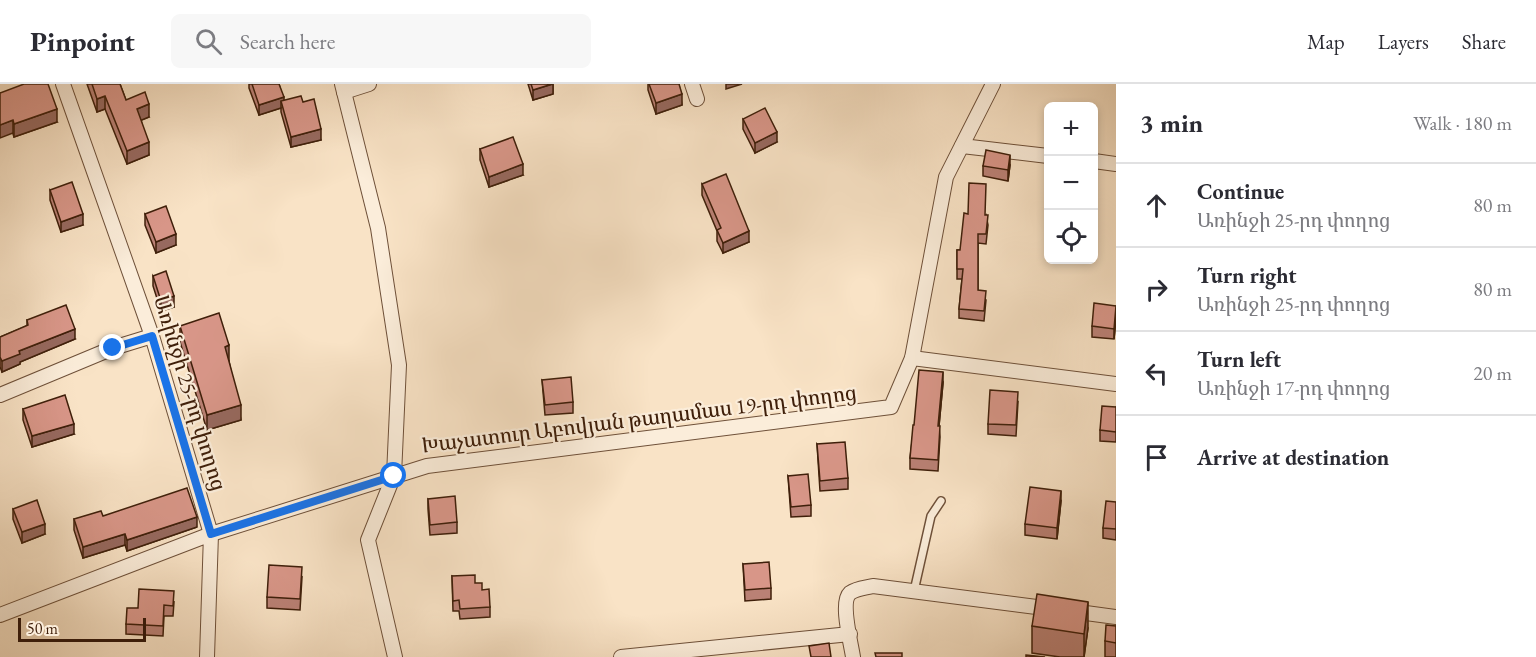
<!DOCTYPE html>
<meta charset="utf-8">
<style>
:root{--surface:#fff;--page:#f7f7f7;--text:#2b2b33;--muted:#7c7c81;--line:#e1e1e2}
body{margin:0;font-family:"EB Garamond","Noto Serif Armenian",serif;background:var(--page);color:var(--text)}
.controls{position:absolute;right:18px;top:18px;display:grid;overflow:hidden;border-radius:9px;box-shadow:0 3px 9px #0003}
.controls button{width:54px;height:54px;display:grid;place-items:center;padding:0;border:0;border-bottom:2px solid var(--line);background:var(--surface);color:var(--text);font:30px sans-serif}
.scale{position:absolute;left:18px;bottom:15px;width:128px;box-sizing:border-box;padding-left:6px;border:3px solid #3f1f0a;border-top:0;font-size:16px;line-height:21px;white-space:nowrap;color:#3f1f0a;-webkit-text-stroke:4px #fbedda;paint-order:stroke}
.stop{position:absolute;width:18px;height:18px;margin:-14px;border:4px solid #1a73e8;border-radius:50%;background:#fff}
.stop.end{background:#1a73e8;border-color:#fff;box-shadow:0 2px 6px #0008}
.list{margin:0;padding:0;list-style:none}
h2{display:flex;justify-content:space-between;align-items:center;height:78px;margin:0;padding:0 24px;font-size:26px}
h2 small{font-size:20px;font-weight:400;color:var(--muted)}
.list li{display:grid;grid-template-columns:39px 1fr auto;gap:18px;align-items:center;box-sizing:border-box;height:84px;padding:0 24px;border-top:2px solid var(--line)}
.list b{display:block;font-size:22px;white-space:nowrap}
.list p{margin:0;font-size:20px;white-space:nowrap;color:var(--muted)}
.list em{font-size:20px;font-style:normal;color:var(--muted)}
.icon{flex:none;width:33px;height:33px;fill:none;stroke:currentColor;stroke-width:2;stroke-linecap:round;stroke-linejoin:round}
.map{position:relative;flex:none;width:1116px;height:573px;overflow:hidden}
header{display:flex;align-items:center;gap:36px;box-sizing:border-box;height:84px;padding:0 30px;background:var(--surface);border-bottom:2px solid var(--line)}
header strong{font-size:28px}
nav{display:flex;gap:33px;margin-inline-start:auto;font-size:21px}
.search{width:420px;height:54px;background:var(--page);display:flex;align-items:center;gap:15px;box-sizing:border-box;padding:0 21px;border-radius:9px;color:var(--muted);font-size:22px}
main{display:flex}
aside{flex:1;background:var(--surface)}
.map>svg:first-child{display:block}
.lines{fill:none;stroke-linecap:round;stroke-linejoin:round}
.lane-casing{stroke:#6e5039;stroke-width:10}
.street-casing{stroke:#6e5039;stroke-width:16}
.lane{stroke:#fbedda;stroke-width:7}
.street{stroke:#fbedda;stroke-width:14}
.wall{fill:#ba8175;stroke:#3f1f0a;stroke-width:1.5}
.shaded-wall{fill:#97695f;stroke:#3f1f0a;stroke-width:1.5}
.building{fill:#d89688;stroke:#3f1f0a;stroke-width:1.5}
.route{stroke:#1a73e8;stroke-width:8}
.labels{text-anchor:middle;stroke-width:4.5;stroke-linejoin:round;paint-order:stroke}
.street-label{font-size:21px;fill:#3f1f0a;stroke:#fbedda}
</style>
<header>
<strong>Pinpoint</strong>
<div class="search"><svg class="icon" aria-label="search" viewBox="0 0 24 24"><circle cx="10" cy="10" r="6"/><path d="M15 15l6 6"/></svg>Search here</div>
<nav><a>Map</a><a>Layers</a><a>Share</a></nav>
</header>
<main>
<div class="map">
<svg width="1116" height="573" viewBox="0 0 1116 573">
<rect width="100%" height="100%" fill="#f9e3c6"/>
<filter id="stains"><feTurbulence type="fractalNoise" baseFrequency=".00333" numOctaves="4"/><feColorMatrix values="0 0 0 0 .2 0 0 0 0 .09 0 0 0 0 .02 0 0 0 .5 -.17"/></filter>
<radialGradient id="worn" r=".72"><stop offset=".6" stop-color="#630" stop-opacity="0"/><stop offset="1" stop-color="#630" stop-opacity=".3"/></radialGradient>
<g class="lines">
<g class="lane-casing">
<path id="lane" d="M 914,507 L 931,432 L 941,417"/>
</g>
<g class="street-casing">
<g id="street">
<path d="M 63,0 L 152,252 L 211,450 L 427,382 L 891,323 L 912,274 L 946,93 L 993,0"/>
<path d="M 342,0 L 378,144 L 399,281 L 394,391 L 368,456 L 395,573"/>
<path d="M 692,0 L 697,15"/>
<path d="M 344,8 L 369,0"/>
<path d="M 962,62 L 1048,72"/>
<path d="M 1094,77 L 1116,80"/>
<path d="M 912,274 L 1116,300"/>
<path d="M 0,311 L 113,264 L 152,252"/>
<path d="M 1071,527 L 1116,533"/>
<path d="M 0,531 L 211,450 L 207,573"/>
<path d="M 621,573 L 850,550"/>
<path d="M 853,573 C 851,559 840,518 850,509 C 857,504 865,504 873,502 L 1052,525"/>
</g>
</g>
<use href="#lane" class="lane"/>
<use href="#street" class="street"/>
</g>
<g class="wall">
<path d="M 87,0 L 120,0 L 126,16 L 149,33 L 141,36 L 149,71 L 127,80 L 105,25 L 97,28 Z"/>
<path d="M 249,0 L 279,0 L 284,17 L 303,18 L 321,56 L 291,63 L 281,28 L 281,24 L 259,31 L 249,4 Z"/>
<path d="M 528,0 L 553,0 L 553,10 L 533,16 Z"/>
<path d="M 648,0 L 679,0 L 682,21 L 656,30 L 648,6 Z"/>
<path d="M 0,9 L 57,38 L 14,53 Z"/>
<path d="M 743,35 L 777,58 L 755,69 L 743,45 Z"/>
<path d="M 480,65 L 523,91 L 489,103 L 480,76 Z"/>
<path d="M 1010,81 L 1008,97 L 983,92 L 983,82 Z"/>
<path d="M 702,100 L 749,158 L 723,169 L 717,157 L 717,147 L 702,111 Z"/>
<path d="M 50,106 L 83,141 L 61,148 L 50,116 Z"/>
<path d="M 145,130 L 176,161 L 156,169 L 145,141 Z"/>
<path d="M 986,131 L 988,141 L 986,160 L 978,159 L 978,206 L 986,216 L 984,237 L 959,234 L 959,225 L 962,195 L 957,195 L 957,166 L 960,166 Z"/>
<path d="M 153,192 L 174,223 L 161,227 L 153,202 Z"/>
<path d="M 1116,222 L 1116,235 L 1114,255 L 1092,253 L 1092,242 Z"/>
<path d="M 27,236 L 75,255 L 20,278 L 20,280 L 2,288 L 0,283 L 0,253 L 27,242 Z"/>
<path d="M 180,242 L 229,277 L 241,336 L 207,346 L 180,258 Z"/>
<path d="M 542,296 L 573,318 L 573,329 L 545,331 Z"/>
<path d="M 943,299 L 939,342 L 940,353 L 938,387 L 910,385 L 910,374 L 914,341 Z"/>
<path d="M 1018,318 L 1016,352 L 988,350 L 988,340 Z"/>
<path d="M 1116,323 L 1116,358 L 1100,357 L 1100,346 Z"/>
<path d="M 23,325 L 74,350 L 32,363 L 23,336 Z"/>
<path d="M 817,360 L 848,394 L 848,405 L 820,407 Z"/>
<path d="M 788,392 L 811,421 L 811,432 L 791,433 Z"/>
<path d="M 428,415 L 457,438 L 457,449 L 430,451 L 428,425 Z"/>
<path d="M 1061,417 L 1057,455 L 1025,451 L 1025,440 Z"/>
<path d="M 1116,418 L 1116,456 L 1103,454 L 1103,444 Z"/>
<path d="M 13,425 L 45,450 L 22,459 L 13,435 Z"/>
<path d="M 103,432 L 197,443 L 127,467 L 125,461 L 83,474 L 74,446 L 74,435 Z"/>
<path d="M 743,480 L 771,504 L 771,515 L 745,517 Z"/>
<path d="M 452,492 L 482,506 L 490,523 L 490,533 L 460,535 L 459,527 L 453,527 Z"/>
<path d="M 302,493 L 300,526 L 267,524 L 267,513 Z"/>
<path d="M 174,518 L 173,532 L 164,532 L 163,552 L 126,550 L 126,540 L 138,524 Z"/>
<path d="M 1032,542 L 1088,544 L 1084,573 L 1060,573 L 1032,569 Z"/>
<path d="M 1116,542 L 1116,573 L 1105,573 L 1105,557 Z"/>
</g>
<g class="shaded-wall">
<path d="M 553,0 L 553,10 L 533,16 L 533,6 Z"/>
<path d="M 726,0 L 742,0 L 726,5 Z"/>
<path d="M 682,10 L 682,21 L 656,30 L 656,19 Z"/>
<path d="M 105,12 L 105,25 L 97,28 L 97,15 Z"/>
<path d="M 284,13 L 284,23 L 281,17 L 281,24 L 259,31 L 259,21 Z"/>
<path d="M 149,20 L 149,33 L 137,38 L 137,25 Z"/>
<path d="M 57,25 L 57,38 L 14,53 L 14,40 Z"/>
<path d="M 13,36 L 13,49 L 0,54 L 0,41 Z"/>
<path d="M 321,45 L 321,56 L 291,63 L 291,53 Z"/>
<path d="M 777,48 L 777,58 L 755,69 L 755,59 Z"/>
<path d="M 149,58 L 149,71 L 127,80 L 127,67 Z"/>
<path d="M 1010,71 L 1010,81 L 1008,97 L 1008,86 Z"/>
<path d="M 523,80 L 523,91 L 489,103 L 489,93 Z"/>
<path d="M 83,130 L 83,141 L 61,148 L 61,138 Z"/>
<path d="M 749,147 L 749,158 L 723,169 L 723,159 Z"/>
<path d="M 176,150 L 176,161 L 156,169 L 156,158 Z"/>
<path d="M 174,212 L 174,223 L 161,227 L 161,217 Z"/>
<path d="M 1116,224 L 1116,235 L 1114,255 L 1114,245 Z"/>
<path d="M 75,245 L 75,255 L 20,278 L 20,280 L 2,288 L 2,277 L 19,267 Z"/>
<path d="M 229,261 L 229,277 L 225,278 L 225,263 Z"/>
<path d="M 943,288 L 943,299 L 938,353 L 938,342 Z"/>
<path d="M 241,321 L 241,336 L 207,346 L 207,331 Z"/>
<path d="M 74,340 L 74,350 L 32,363 L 32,352 Z"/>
<path d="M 1061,407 L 1061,417 L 1057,455 L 1057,444 Z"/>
<path d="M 197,433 L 197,443 L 127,467 L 127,456 Z"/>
<path d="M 45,440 L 45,450 L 22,459 L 22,448 Z"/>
<path d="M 125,450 L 125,461 L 83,474 L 83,463 Z"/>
<path d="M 1088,518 L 1088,544 L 1084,573 L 1084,550 Z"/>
</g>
<g class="building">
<path d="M 24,0 L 48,0 L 57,25 L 14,40 L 13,36 L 0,41 L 0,9 Z"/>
<path d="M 92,0 L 120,0 L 126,16 L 145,8 L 149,20 L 137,25 L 149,58 L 127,67 L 105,12 L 97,15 Z"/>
<path d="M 252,0 L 279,0 L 284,13 L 259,21 Z"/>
<path d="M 531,0 L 552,0 L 533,6 Z"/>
<path d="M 649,0 L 679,0 L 682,10 L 656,19 Z"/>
<path d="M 301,12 L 303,18 L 314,15 L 321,45 L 291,53 L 281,17 Z"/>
<path d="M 765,24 L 777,48 L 755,59 L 743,35 Z"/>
<path d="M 513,53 L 523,80 L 489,93 L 480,65 Z"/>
<path d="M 986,66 L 1010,71 L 1008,86 L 983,82 Z"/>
<path d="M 726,90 L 749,147 L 723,159 L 717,146 L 721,144 L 702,100 Z"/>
<path d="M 72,98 L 83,130 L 61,138 L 50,106 Z"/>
<path d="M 969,99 L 986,100 L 985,131 L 988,131 L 986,150 L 978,150 L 978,206 L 986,207 L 984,227 L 959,225 L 963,185 L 957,185 L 957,166 L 960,166 L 964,129 L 968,130 Z"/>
<path d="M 166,122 L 176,150 L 156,158 L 145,130 Z"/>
<path d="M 166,187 L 174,212 L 161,217 L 153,192 Z"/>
<path d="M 1094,219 L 1116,222 L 1114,245 L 1092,242 Z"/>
<path d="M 66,221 L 75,245 L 19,267 L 20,270 L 2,277 L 0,273 L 0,253 L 28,241 L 27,236 Z"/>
<path d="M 219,229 L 229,261 L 225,263 L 241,321 L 207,331 L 180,242 Z"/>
<path d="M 919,286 L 943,288 L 938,342 L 940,342 L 938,376 L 910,374 L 913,341 L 914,341 Z"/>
<path d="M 571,293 L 573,318 L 545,321 L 542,296 Z"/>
<path d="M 990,306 L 1018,308 L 1016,341 L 988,340 Z"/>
<path d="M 65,311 L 74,340 L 32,352 L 23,325 Z"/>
<path d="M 1102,322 L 1116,323 L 1116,348 L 1100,346 Z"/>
<path d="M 845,358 L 848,394 L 820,397 L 817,360 Z"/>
<path d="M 808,390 L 811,421 L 791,423 L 788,392 Z"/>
<path d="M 1030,403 L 1061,407 L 1057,444 L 1025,440 Z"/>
<path d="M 187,404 L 197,433 L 127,456 L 125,450 L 83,463 L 74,435 L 101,427 L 103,432 Z"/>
<path d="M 455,412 L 457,438 L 430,441 L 428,415 Z"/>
<path d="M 37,416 L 45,440 L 22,448 L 13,425 Z"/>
<path d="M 1106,417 L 1116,418 L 1116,445 L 1103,444 Z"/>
<path d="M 769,478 L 771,504 L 745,506 L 743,480 Z"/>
<path d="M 269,481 L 302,483 L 300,515 L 267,513 Z"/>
<path d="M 475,491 L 475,499 L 482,499 L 482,506 L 489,505 L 490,523 L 460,525 L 459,516 L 453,517 L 452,492 Z"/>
<path d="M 139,505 L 174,507 L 173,522 L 164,521 L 163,542 L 126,540 L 127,524 L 138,524 Z"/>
<path d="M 1037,510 L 1088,518 L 1084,550 L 1032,542 Z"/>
<path d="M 1106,541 L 1116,542 L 1116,559 L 1105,557 Z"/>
<path d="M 829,559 L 831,573 L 811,573 L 809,562 Z"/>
<path d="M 875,569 L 902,569 L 902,573 L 876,573 Z"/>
<path d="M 1026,571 L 1045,573 L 1026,573 Z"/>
</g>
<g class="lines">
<path class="route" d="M 113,264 L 152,252 L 211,450 L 394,392"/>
</g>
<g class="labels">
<g class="street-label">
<text transform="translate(190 309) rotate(73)" y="7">Առինջի 25-րդ փողոց</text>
<text transform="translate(639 335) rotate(-7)" y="7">Խաչատուր Աբովյան թաղամաս 19-րդ փողոց</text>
</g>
</g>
<rect width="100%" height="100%" filter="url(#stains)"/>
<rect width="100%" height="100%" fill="url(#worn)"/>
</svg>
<div class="controls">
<button>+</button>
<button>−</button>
<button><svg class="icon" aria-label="locate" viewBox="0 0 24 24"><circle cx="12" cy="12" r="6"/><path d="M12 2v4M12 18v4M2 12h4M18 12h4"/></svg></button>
</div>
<div class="scale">50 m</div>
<div class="stop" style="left:394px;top:392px"></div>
<div class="stop end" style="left:113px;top:264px"></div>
</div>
<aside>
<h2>3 min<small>Walk · 180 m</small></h2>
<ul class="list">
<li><svg class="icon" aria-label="ahead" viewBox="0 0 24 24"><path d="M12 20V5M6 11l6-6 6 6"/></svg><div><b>Continue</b><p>Առինջի 25-րդ փողոց</p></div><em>80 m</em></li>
<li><svg class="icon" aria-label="right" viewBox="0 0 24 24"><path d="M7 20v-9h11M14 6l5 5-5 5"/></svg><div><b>Turn right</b><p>Առինջի 25-րդ փողոց</p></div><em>80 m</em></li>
<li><svg class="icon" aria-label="left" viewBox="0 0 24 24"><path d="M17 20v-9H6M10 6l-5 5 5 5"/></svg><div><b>Turn left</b><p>Առինջի 17-րդ փողոց</p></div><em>20 m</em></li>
<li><svg class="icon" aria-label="arrive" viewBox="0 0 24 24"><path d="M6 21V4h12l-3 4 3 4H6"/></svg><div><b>Arrive at destination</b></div></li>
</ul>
</aside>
</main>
